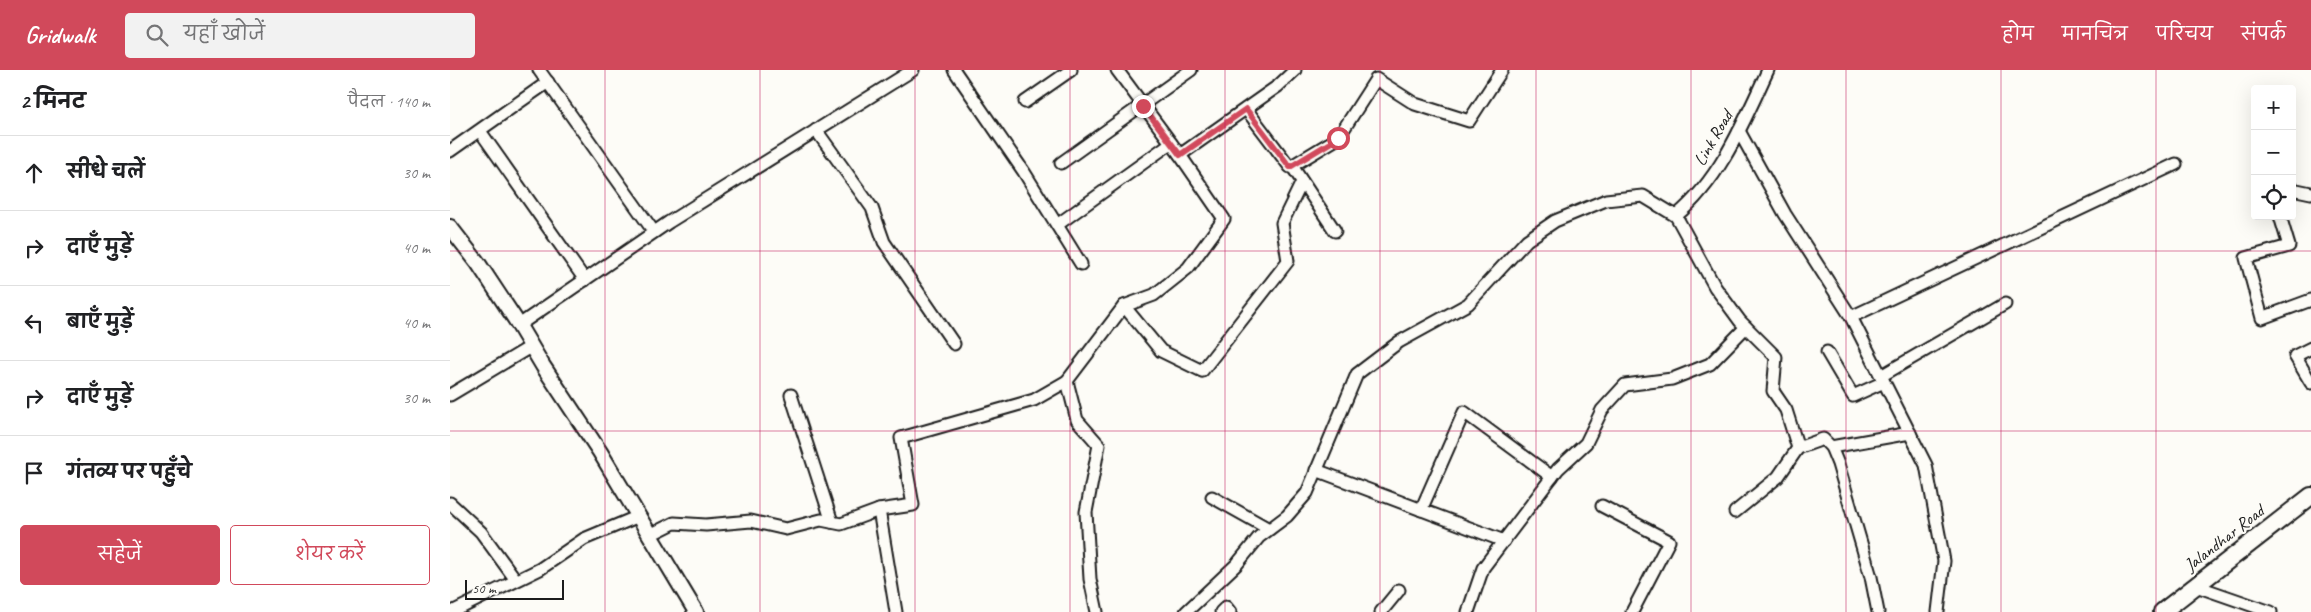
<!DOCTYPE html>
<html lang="hi">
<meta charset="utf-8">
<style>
:root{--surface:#fff;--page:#f2f2f2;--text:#202124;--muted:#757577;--line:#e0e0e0;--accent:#d1495b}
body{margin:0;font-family:Caveat,"Playpen Sans Deva",sans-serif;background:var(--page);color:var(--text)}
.controls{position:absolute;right:15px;top:15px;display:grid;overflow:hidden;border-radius:5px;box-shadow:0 5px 20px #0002}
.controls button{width:45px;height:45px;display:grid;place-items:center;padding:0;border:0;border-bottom:1px solid var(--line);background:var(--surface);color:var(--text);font:25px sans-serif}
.scale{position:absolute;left:15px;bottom:12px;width:99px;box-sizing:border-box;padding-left:5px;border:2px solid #1c1c1c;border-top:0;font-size:14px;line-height:18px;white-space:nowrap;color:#1c1c1c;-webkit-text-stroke:4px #fdfcf7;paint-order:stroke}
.stop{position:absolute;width:15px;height:15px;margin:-11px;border:4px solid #d1495b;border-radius:50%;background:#fff}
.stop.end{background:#d1495b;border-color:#fff;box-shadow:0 1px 5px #0008}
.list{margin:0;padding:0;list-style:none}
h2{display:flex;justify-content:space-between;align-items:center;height:65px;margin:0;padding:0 20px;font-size:21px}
h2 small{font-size:16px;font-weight:400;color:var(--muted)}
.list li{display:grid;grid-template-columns:32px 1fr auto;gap:15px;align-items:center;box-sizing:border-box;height:75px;padding:0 20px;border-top:1px solid var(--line)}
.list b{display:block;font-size:19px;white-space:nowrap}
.list em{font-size:16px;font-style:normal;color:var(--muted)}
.actions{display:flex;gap:10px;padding:15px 20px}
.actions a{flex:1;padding:11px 0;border:1px solid var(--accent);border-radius:5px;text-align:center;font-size:18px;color:var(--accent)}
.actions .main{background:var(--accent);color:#fff}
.icon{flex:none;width:28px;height:28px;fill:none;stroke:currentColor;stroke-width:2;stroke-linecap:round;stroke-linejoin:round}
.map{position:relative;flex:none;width:1861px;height:542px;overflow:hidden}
header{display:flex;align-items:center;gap:30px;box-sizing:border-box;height:70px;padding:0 25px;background:var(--accent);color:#fff}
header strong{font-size:24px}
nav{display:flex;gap:28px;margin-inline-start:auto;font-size:18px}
.search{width:350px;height:45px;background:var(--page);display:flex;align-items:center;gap:12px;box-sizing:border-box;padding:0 18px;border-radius:5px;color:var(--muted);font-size:19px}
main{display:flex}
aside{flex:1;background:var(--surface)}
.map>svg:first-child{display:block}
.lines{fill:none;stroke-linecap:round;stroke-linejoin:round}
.minor-casing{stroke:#1c1c1c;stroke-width:15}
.tertiary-casing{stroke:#1c1c1c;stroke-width:18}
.secondary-casing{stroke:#1c1c1c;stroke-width:20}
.minor{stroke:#fdfcf7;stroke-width:11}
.tertiary{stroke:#fdfcf7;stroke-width:14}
.secondary{stroke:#fdfcf7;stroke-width:16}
.route{stroke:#d1495b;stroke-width:6}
.grid{fill:none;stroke:#c2185b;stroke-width:1;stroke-opacity:0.55}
.labels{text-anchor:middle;stroke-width:4.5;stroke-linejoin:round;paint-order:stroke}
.street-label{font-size:18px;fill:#1c1c1c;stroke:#fdfcf7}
</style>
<header>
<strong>Gridwalk</strong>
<div class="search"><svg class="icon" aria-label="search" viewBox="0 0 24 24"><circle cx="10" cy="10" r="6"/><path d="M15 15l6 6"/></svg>यहाँ खोजें</div>
<nav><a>होम</a><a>मानचित्र</a><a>परिचय</a><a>संपर्क</a></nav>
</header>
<main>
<aside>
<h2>2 मिनट<small>पैदल · 140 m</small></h2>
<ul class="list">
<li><svg class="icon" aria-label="ahead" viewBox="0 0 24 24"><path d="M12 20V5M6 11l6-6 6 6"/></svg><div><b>सीधे चलें</b></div><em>30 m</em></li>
<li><svg class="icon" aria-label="right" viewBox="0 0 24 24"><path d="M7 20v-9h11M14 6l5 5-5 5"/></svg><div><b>दाएँ मुड़ें</b></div><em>40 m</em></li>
<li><svg class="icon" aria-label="left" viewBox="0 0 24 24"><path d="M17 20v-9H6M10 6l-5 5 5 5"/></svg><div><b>बाएँ मुड़ें</b></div><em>40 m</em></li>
<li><svg class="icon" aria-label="right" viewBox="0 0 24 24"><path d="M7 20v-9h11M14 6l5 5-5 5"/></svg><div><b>दाएँ मुड़ें</b></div><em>30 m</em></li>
<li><svg class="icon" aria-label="arrive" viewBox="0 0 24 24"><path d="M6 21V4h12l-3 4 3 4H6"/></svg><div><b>गंतव्य पर पहुँचे</b></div></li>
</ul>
<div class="actions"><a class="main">सहेजें</a><a>शेयर करें</a></div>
</aside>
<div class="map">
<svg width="1861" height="542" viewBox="0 0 1861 542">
<rect width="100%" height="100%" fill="#fdfcf7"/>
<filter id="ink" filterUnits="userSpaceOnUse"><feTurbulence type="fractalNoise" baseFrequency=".02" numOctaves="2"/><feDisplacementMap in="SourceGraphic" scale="10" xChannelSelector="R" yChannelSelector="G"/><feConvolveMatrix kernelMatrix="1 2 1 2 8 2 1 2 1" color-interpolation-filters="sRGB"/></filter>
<g filter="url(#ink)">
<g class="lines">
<g class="minor-casing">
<g id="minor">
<path d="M 89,0 L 204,162"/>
<path d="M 504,0 L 574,102 L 631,194"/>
<path d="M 667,0 L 730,85 L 828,16 L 845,0"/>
<path d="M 575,32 L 621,0"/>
<path d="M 796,39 L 840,97 L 888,68 L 926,9 L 965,34 L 1019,51 L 1052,0"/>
<path d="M 366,60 L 422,138 L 434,172 L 504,274"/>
<path d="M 30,61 L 135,210"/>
<path d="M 1289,61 L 1335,144 L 1401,247 L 1476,395 L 1494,491 L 1488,542"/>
<path d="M 0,81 L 98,12"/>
<path d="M 611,93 L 741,0"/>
<path d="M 842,96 L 885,161"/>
<path d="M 1842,119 L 1861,123"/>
<path d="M 1226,146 C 1271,109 1294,51 1318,0"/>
<path d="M 1830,146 L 1839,176 L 1796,188 L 1812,248 L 1861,230"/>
<path d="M 607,155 L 721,73"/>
<path d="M 674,236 L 711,281 L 752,301 L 838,191 L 832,153 L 852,112"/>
<path d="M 1401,247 L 1726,94"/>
<path d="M 69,255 L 219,152 L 463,0"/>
<path d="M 1861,278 L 1845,286 L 1861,313"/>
<path d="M 1377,282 L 1403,326 L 1434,312"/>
<path d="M 1431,306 L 1555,234"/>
<path d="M 0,325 L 82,276"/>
<path d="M 341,325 L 382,452"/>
<path d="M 866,400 L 1054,471"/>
<path d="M 762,427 L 819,459"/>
<path d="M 0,433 L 31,462 L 66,510"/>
<path d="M 1152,436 L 1219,471 L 1182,542"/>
<path d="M 971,440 L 1014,342 L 1102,407"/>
<path d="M 1285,442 L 1328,407 L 1348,378"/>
<path d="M 200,465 L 224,453 L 256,455 L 301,451 L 336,459 L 371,450 L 391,454 L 429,440"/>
<path d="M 1746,516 L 1821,542"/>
<path d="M 2,542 L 90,499 L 134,469 L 189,446"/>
<path d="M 446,542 L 429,440 L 463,435 L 451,368 L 584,330 L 617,311"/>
<path d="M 647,542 L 640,509 L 636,442 L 649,375 L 627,350 L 617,311 L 674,236 L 704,225 L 738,198 L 774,149 L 730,85"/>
<path d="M 736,542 L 787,494 L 809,467 L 837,446 L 857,423 L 907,304 L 949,272 L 1018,234 L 1077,170 L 1105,151 L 1156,130 L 1193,126 L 1226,146 L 1265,217 L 1290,251 L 1326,287 L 1323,321 L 1336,340 L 1348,378 L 1373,369 L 1381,377"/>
<path d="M 771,542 L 776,537 L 780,542"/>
<path d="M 931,542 L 949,520"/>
<path d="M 1018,542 L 1033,498 L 1108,399 L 1136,373 L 1152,340 L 1175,315 L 1222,309 L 1260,294 L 1296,257"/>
<path d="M 1428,542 L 1421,507 L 1388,394 L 1381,377 L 1460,363"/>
</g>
</g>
<g class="tertiary-casing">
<path id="tertiary" d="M 0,157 L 28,193 L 65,249 L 93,296 L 150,382 L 246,542"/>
</g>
<g class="secondary-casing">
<path id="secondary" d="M 1712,542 L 1861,426"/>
</g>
<use href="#minor" class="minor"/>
<use href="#tertiary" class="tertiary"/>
<use href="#secondary" class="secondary"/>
</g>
</g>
<g class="lines" filter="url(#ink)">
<path class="route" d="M 693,36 L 730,85 L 796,39 L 840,97 L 888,68"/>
</g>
<path class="grid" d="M 155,0 L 155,542M 310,0 L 310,542M 465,0 L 465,542M 620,0 L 620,542M 775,0 L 775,542M 930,0 L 930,542M 1086,0 L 1086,542M 1241,0 L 1241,542M 1396,0 L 1396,542M 1551,0 L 1551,542M 1706,0 L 1706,542M 0,181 L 1861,181M 0,361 L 1861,361"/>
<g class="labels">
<g class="street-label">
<text transform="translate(1263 68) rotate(-60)" y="6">Link Road</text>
<text transform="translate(1774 468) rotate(-38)" y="6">Jalandhar Road</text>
</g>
</g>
</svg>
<div class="controls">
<button>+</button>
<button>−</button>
<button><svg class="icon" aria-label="locate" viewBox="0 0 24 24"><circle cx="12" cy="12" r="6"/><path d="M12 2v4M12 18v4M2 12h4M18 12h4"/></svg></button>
</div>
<div class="scale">50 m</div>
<div class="stop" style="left:888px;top:68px"></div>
<div class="stop end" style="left:693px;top:36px"></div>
</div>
</main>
